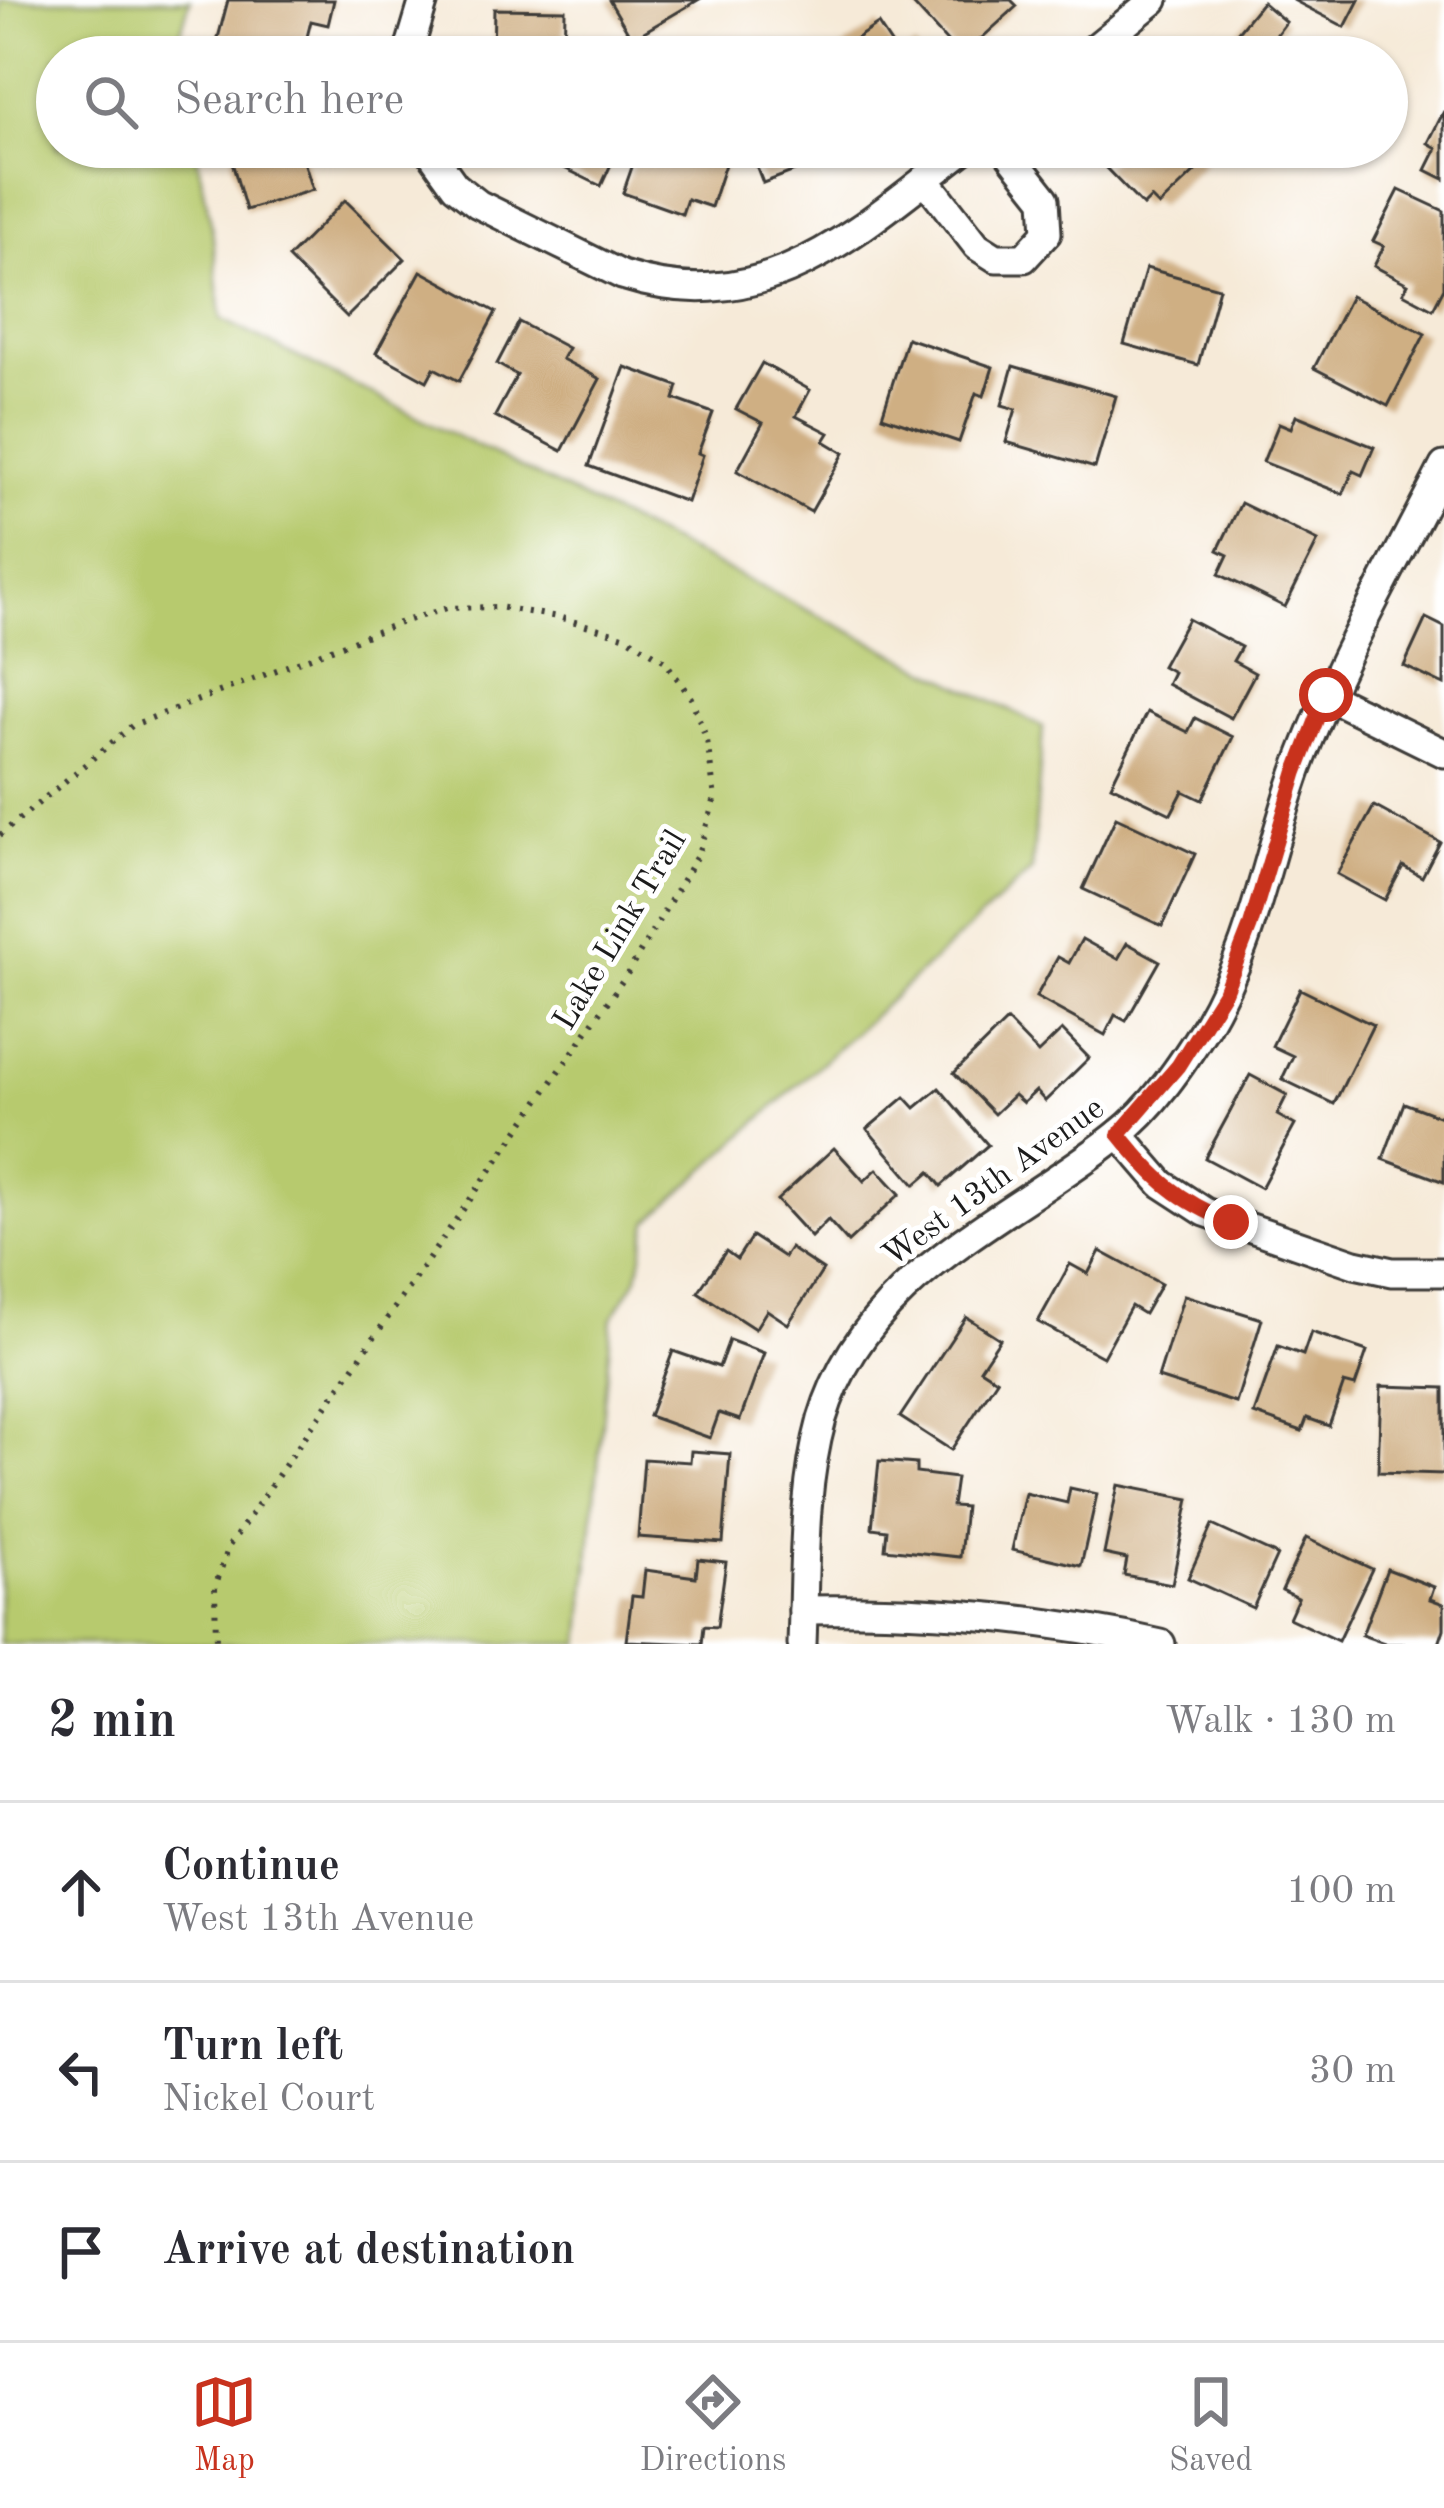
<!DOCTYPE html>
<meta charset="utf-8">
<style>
:root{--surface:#fff;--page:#f2f2f3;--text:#2b2b33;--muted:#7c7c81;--line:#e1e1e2;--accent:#c8321e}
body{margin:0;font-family:"Old Standard TT",serif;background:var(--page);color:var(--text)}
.stop{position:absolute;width:36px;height:36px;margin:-27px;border:9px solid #c8321e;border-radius:50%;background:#fff}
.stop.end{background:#c8321e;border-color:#fff;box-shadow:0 3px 12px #0008}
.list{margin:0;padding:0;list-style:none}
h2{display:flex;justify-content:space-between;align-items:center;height:156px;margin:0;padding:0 48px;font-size:51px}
h2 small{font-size:39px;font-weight:400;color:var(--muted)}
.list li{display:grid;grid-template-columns:78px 1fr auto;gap:36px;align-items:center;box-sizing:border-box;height:180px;padding:0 48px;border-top:3px solid var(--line)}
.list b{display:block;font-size:45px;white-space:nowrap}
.list p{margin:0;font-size:39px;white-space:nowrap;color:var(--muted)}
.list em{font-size:39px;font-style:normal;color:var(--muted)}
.icon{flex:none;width:66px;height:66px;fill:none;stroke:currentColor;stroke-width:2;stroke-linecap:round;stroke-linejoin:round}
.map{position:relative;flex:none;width:1444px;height:1644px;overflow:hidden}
.search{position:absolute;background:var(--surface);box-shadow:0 3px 9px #0004;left:36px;right:36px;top:36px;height:132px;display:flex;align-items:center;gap:30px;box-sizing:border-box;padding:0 42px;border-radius:66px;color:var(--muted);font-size:45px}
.sheet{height:696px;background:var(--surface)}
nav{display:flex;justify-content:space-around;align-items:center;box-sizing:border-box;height:168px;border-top:3px solid var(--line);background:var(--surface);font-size:33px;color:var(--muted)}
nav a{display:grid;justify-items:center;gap:6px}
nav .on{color:var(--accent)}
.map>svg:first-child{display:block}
.green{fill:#b7ca6e;stroke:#6a7345;stroke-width:3}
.building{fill:#cfaf83}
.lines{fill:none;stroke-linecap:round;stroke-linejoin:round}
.minor-casing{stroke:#3d3b38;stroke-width:33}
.path{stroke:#3d3b38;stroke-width:6;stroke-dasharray:3 9;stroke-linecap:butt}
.minor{stroke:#fff;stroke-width:27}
.route{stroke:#c8321e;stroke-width:15}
.labels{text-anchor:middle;stroke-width:10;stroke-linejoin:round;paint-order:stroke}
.street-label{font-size:33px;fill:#1c1c1c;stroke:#fff}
</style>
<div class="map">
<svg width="1444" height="1644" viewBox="0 0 1444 1644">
<rect width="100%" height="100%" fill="#fff"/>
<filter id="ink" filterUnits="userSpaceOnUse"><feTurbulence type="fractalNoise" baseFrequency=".00833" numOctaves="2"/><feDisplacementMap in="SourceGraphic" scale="24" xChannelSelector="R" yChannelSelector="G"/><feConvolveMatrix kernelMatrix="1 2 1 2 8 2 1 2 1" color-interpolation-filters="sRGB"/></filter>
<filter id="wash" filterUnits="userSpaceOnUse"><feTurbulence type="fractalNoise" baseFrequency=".004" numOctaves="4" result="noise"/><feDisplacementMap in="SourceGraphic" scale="48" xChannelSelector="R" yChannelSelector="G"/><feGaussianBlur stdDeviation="2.7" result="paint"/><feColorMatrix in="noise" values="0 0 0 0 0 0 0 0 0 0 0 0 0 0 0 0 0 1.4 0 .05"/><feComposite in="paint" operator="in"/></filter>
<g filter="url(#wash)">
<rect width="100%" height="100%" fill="#f6ead8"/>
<path class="green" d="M 0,0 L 190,0 L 179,38 L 182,57 L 57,57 L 57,147 L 195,147 L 212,228 L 221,319 L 1043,727 L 1032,870 L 648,1222 L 638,1277 L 612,1318 L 581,1644 L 0,1644 Z"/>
<g id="blocks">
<g class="building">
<path d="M 228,0 L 334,0 L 328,25 L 311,21 L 302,57 L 213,57 Z"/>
<path d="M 609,0 L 698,0 L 632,39 Z"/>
<path d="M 917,0 L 1011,0 L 1017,6 L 961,57 L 913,4 Z"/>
<path d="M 1293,0 L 1359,0 L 1345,27 Z"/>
<path d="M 1262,2 L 1286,22 L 1274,38 L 1297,57 L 1232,57 L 1223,50 Z"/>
<path d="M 494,9 L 565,10 L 564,57 L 493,57 Z"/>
<path d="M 878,24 L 900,57 L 915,46 L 922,57 L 828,57 Z"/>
<path d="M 1444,111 L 1444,179 L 1426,170 L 1437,148 L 1428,143 Z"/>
<path d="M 231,147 L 314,147 L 301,152 L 313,190 L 246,210 L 231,159 L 234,158 Z"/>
<path d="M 521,147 L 619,147 L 601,186 Z"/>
<path d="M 639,147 L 705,147 L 728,155 L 711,207 L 687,199 L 682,214 L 623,193 Z"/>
<path d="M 749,147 L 830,147 L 834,156 L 763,183 Z"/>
<path d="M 1126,147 L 1189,147 L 1204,163 L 1159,206 L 1151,198 L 1143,206 L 1105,167 Z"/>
<path d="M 1399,190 L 1444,211 L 1444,288 L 1433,309 L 1403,293 L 1408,284 L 1374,266 L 1384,246 L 1373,241 Z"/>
<path d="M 345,200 L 405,259 L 347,317 L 288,258 Z"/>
<path d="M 1146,268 L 1219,288 L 1198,365 L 1124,344 Z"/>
<path d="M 421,271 L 496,312 L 459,381 L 434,368 L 427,381 L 376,353 Z"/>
<path d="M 1351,296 L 1425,334 L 1388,406 L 1314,368 Z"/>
<path d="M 519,322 L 568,348 L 562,359 L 600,379 L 562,451 L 495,416 L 517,375 L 497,364 Z"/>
<path d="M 907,338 L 993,367 L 984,396 L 976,393 L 959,442 L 882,416 Z"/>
<path d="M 762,363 L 810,390 L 796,416 L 829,433 L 824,441 L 844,453 L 811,512 L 737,471 L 763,423 L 736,409 Z"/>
<path d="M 1013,366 L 1116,396 L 1095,468 L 1006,442 L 1016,409 L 1002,405 Z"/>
<path d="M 625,367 L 678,386 L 674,399 L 713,413 L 698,453 L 703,455 L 687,502 L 589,466 Z"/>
<path d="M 1296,415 L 1374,447 L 1362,475 L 1353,471 L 1343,494 L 1263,462 L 1279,423 L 1291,428 Z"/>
<path d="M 1241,503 L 1318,541 L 1285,607 L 1219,574 L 1228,555 L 1218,550 Z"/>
<path d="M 1426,618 L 1444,627 L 1444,685 L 1404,666 Z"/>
<path d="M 1188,619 L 1241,647 L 1233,661 L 1255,673 L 1231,718 L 1167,684 L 1173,672 L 1162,666 Z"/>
<path d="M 1147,712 L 1188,732 L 1195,718 L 1233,737 L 1202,800 L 1183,791 L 1171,814 L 1111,785 Z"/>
<path d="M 1374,806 L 1440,842 L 1422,877 L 1403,866 L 1385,900 L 1337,874 Z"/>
<path d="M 1116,817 L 1195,854 L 1162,926 L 1083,889 Z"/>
<path d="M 1082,939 L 1118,959 L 1127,943 L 1160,961 L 1126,1021 L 1115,1015 L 1105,1035 L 1036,997 L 1058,957 L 1069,963 Z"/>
<path d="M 1300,989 L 1373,1025 L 1334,1104 L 1282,1079 L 1293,1056 L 1272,1046 Z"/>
<path d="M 1007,1021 L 1038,1053 L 1062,1030 L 1089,1058 L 1045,1101 L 1036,1091 L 1023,1103 L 1014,1095 L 994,1114 L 954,1073 Z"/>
<path d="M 1250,1075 L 1287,1095 L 1277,1115 L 1295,1125 L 1261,1188 L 1205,1158 Z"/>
<path d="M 939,1088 L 988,1145 L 941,1186 L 930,1172 L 915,1185 L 867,1129 L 905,1097 L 915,1108 Z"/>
<path d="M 1404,1103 L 1444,1118 L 1444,1182 L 1383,1159 Z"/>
<path d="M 834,1148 L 864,1181 L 877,1169 L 900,1194 L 848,1242 L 828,1220 L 811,1237 L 777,1200 Z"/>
<path d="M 752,1236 L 784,1257 L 790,1248 L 823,1270 L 788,1324 L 767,1310 L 755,1329 L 698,1292 L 726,1251 L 737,1259 Z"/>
<path d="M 1100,1251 L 1161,1284 L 1144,1314 L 1131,1306 L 1103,1357 L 1038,1322 L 1070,1264 L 1088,1274 Z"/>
<path d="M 1184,1295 L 1262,1319 L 1236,1403 L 1158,1378 Z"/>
<path d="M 966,1317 L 1000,1339 L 980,1369 L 997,1380 L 951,1450 L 900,1417 Z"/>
<path d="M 1311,1332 L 1367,1351 L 1355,1386 L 1344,1383 L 1329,1426 L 1307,1418 L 1302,1431 L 1254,1414 L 1278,1346 L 1303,1355 Z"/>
<path d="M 729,1340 L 764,1353 L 740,1420 L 719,1413 L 710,1438 L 649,1416 L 673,1351 L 719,1367 Z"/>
<path d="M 1381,1386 L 1444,1388 L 1444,1474 L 1378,1472 Z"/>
<path d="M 691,1451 L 730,1454 L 723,1543 L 638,1537 L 644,1459 L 690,1462 Z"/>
<path d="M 879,1461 L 916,1464 L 916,1473 L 956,1478 L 952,1506 L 965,1507 L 960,1557 L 885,1549 L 887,1530 L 872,1528 Z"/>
<path d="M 1118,1485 L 1189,1499 L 1172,1584 L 1124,1575 L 1127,1559 L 1104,1554 Z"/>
<path d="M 1070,1488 L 1097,1494 L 1081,1566 L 1012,1550 L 1025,1493 L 1067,1503 Z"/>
<path d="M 1212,1525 L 1277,1555 L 1253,1608 L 1188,1578 Z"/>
<path d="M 1306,1538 L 1372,1569 L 1338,1641 L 1289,1618 L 1298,1598 L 1282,1590 Z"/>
<path d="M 698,1559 L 726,1562 L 717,1627 L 704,1626 L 702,1644 L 626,1641 L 632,1596 L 642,1597 L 645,1570 L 696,1577 Z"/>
<path d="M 1387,1569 L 1434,1587 L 1430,1599 L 1444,1604 L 1444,1629 L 1439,1644 L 1387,1644 L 1362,1635 Z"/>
</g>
</g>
</g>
<g filter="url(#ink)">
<use href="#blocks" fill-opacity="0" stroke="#3d3b38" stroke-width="3"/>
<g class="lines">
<g class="minor-casing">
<g id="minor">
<path d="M 407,57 L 424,0"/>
<path d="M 1084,57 L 1154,0"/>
<path d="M 427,147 L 455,186 L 478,204 L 622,275 C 769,322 858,229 967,147"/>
<path d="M 925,179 L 977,246 L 996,258 L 1024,258 L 1047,233 L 1045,199 L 1004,147"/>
<path d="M 1326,695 L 1444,753"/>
<path d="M 1119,1134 L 1162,1184 L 1205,1212 L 1355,1264 L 1392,1272 L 1444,1272"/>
<path d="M 803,1610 C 925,1608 1043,1617 1161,1644"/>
<path d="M 802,1644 C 805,1570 802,1491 822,1419 C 864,1275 1008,1221 1116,1136 C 1153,1108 1183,1063 1207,1024 C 1254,944 1267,854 1298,768 C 1337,663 1393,566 1444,466"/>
</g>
</g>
<path class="path" d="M 0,835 L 133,725 L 402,622 L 447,608 L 499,607 L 558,617 L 627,637 L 665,661 L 691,698 L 707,740 L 715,798 L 698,854 L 629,971 L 229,1546 L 215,1587 L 216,1644"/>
<use href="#minor" class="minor"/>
</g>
</g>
<g class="lines" filter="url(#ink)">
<path class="route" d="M 1231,1222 C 1178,1201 1154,1178 1119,1134 L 1178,1066 L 1225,991 L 1250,927 L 1296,773 L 1326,695"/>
</g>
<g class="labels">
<g class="street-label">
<text transform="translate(618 929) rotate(-59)" y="12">Lake Link Trail</text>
<text transform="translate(992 1180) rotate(-36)" y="12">West 13th Avenue</text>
</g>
</g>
</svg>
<div class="stop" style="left:1326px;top:695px"></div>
<div class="stop end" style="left:1231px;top:1222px"></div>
<div class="search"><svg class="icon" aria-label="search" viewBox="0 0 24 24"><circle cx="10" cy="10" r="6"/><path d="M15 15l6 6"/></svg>Search here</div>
</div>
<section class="sheet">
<h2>2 min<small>Walk · 130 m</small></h2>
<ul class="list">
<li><svg class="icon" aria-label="ahead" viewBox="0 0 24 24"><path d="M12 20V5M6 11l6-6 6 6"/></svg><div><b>Continue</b><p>West 13th Avenue</p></div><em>100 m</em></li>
<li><svg class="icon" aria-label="left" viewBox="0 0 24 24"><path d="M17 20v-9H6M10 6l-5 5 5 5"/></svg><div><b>Turn left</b><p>Nickel Court</p></div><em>30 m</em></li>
<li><svg class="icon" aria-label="arrive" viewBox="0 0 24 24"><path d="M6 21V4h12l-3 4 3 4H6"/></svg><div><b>Arrive at destination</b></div></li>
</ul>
</section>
<nav>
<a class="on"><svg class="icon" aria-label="map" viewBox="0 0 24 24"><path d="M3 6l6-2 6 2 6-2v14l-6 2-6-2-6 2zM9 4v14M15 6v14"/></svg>Map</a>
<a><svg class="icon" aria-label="directions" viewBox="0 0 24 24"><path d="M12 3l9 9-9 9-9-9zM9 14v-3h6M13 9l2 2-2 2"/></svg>Directions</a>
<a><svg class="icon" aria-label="saved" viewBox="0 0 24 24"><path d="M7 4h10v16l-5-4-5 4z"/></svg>Saved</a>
</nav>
